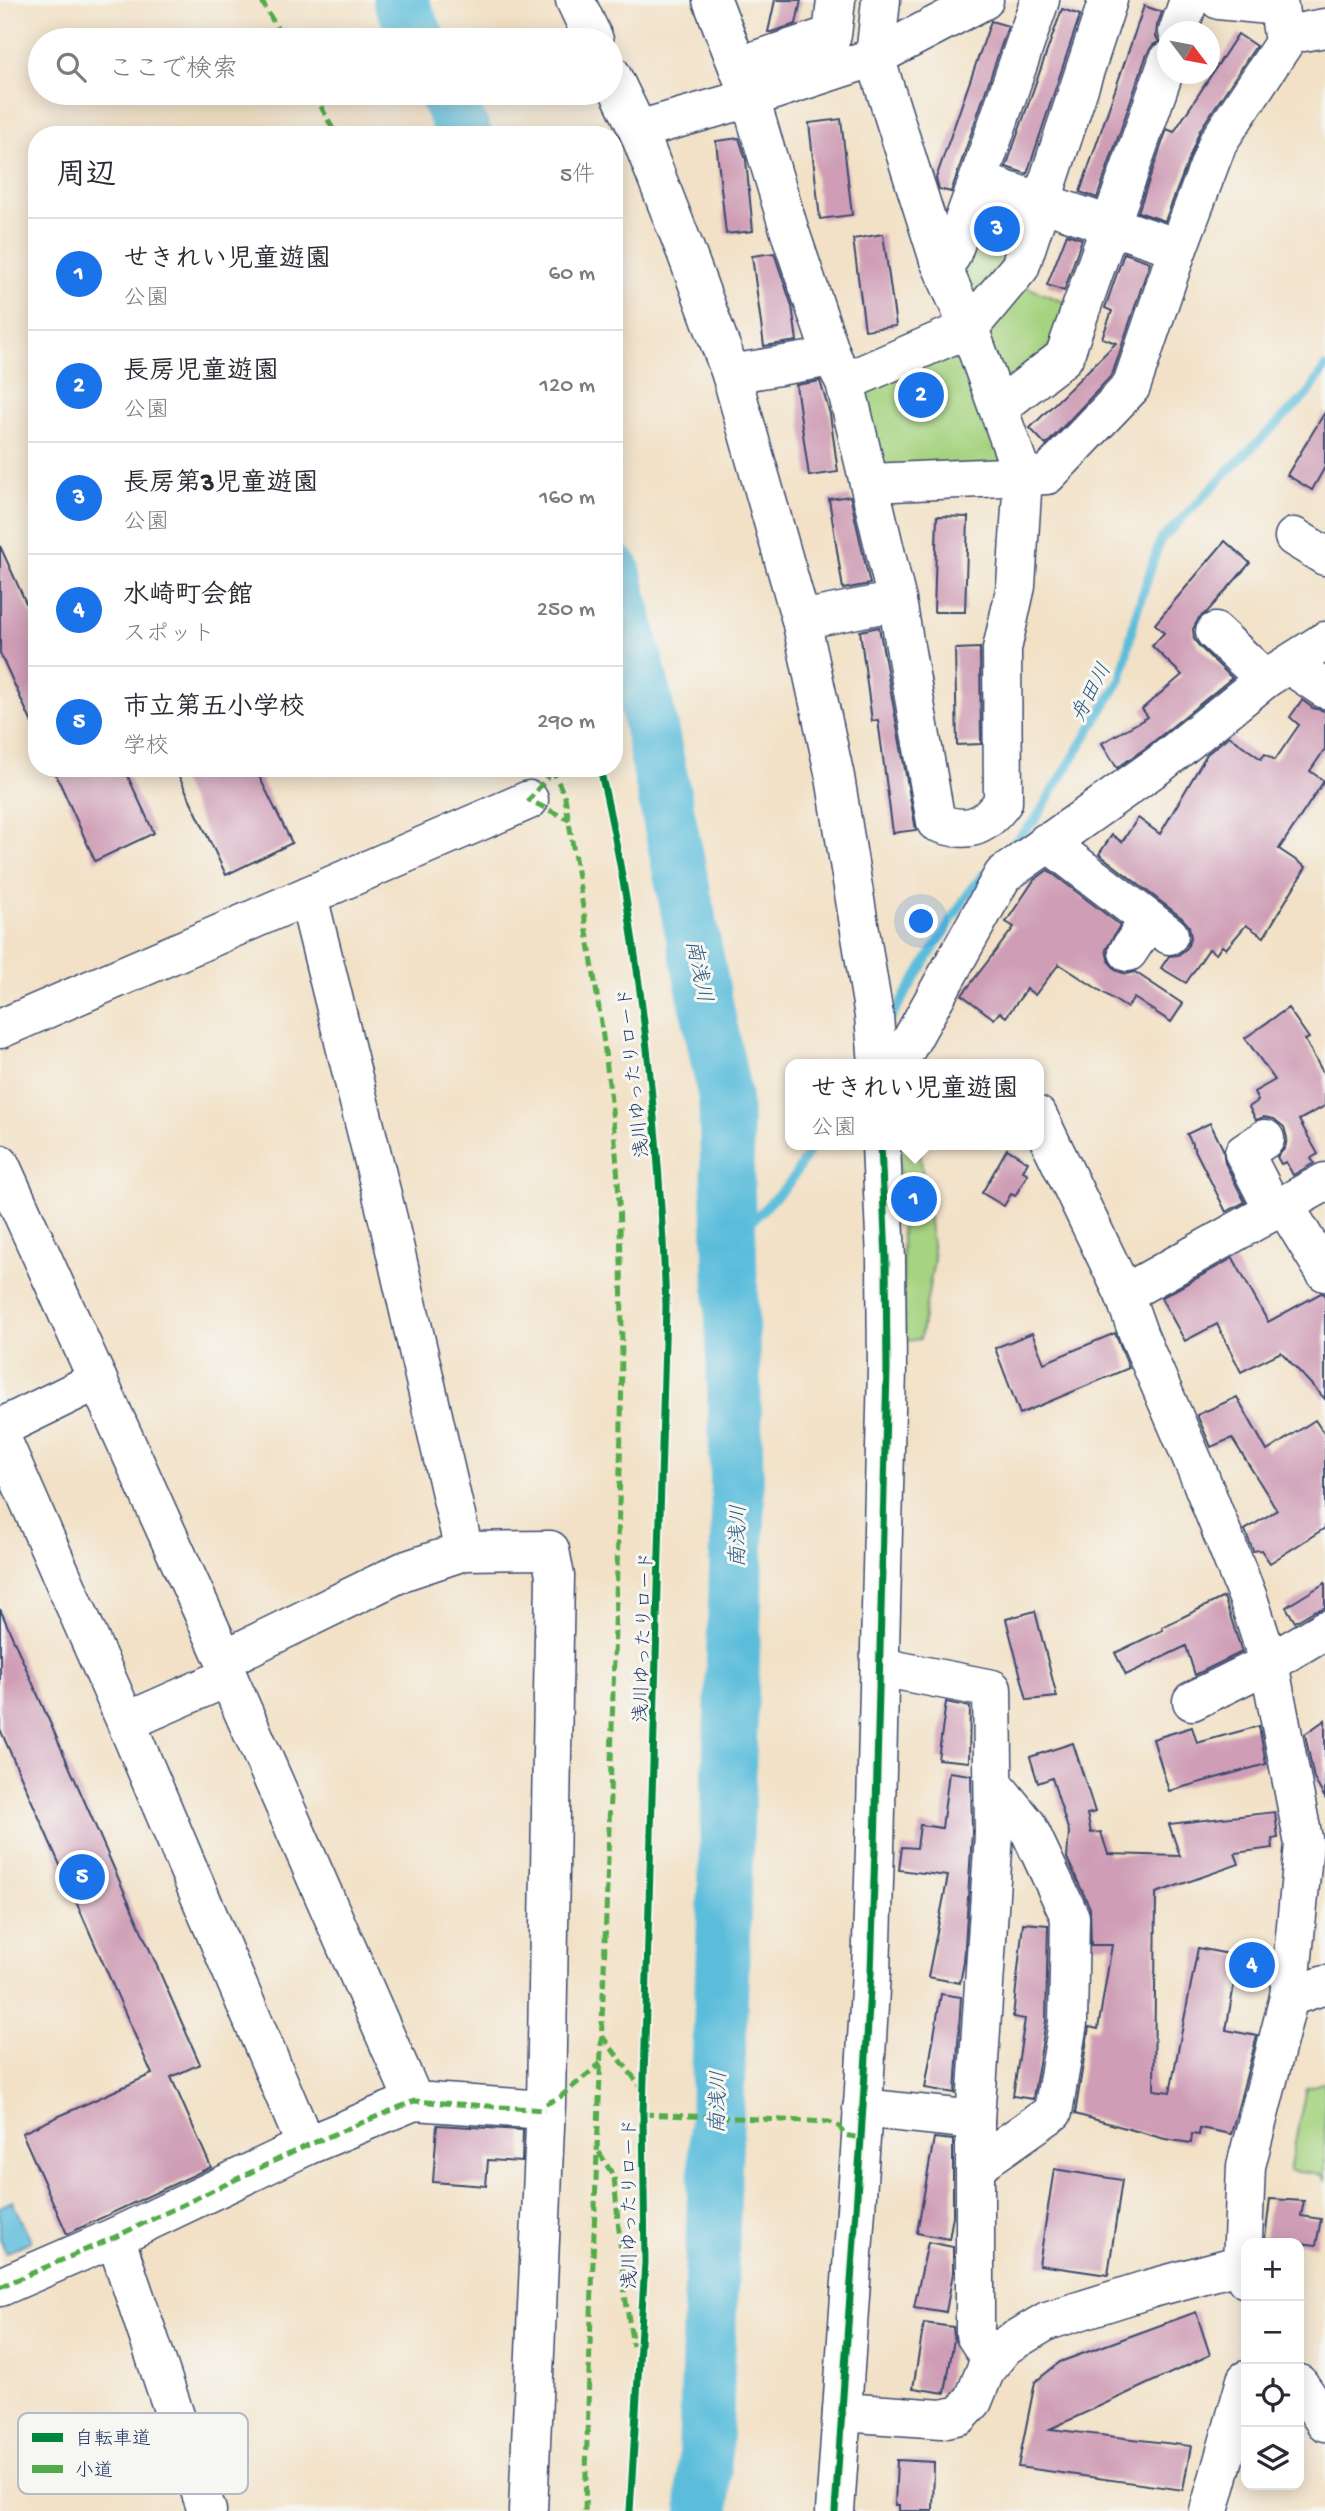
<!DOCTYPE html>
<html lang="ja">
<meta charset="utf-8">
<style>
:root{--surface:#fff;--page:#f2f2f3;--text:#2b2b33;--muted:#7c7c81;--line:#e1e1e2;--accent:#1a73e8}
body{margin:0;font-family:"Gochi Hand","Klee One",sans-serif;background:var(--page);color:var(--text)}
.controls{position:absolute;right:21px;bottom:21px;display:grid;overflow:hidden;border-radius:14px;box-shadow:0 4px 18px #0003}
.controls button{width:63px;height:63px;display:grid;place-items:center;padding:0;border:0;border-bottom:2px solid var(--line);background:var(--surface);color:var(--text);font:35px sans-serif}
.compass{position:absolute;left:1157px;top:21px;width:63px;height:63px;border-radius:50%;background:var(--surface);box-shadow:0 4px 18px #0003;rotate:122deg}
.you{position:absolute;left:922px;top:922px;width:24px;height:24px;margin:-18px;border:5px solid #fff;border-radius:50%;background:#1a73e8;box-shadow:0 0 0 10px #1a73e833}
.badge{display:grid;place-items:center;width:46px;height:46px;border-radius:50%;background:var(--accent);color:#fff;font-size:23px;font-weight:700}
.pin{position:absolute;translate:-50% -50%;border:4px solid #fff;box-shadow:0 2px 7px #0006}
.popup{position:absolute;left:785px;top:1059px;width:259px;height:91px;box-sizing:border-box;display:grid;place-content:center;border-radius:14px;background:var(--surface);filter:drop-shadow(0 2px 5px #0005);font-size:23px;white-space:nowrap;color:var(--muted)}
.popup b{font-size:26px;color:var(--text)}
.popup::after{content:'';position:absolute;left:50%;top:100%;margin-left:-14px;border:14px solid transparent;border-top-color:var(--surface)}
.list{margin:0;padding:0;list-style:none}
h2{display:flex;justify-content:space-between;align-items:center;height:91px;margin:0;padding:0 28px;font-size:30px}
h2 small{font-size:23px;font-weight:400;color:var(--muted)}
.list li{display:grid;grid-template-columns:46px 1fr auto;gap:21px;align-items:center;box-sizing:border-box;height:112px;padding:0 28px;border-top:2px solid var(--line)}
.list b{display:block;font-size:26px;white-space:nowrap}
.list p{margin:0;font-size:23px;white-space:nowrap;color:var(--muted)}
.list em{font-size:23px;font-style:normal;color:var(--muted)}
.icon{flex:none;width:38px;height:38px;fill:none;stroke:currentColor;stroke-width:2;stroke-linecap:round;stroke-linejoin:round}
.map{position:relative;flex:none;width:1325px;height:2511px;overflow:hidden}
.search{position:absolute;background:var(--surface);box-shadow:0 4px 18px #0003;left:28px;top:28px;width:595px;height:77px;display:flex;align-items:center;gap:18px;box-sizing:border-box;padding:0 24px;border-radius:38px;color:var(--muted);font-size:26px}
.panel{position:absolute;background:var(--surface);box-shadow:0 4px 18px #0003;left:28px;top:126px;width:595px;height:651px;border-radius:28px}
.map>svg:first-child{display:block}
.green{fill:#a6d380;stroke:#60816f;stroke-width:2}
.water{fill:#5cbddb;stroke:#3c769c;stroke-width:2}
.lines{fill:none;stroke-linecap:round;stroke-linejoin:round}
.stream{stroke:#5cbddb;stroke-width:9}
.river{stroke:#5cbddb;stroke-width:54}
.building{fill:#cf9eb6}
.minor-casing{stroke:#3b4a6e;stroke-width:41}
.minor{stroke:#fff;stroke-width:38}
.quiet{stroke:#52ab49;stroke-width:5;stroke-dasharray:10 5;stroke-linecap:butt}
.cycleway-casing{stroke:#f6f6f2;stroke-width:11}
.cycleway{stroke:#00873e;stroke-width:7}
.labels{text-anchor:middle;stroke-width:6;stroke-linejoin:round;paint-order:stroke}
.street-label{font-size:19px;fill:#1b2f5e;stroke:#f6f6f2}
.water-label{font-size:21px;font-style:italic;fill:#2e5a84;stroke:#f6f6f2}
.key{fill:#f6f6f2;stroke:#b4bac6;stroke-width:2}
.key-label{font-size:19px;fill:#1b2f5e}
</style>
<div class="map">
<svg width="1325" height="2511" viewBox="0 0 1325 2511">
<rect width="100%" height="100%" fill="#f6f6f2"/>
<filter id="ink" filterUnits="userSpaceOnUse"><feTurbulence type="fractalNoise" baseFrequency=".0143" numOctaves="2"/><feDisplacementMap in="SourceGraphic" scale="14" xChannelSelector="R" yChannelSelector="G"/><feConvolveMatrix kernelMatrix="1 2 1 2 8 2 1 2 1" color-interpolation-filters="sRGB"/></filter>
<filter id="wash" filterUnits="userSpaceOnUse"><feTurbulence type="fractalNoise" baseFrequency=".00686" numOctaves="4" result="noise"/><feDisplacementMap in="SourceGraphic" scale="28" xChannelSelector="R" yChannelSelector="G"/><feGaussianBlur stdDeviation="1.57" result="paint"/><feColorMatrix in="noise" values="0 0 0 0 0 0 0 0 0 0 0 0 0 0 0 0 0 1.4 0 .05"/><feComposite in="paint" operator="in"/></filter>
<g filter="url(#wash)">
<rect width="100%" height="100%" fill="#f2e1c6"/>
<g class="green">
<path d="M 978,181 L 1042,203 L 1009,280 L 1081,309 L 998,408 L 1023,477 L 871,483 L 845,382 L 968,328 L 939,260 Z"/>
<path d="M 899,1145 L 919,1145 L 934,1260 L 920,1339 L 905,1341 Z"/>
<path d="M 1325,2082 L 1325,2181 L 1322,2175 L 1289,2171 L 1306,2088 Z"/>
</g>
<path class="water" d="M 12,2201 L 31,2241 L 6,2253 L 0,2240 L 0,2207 Z"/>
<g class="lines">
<g class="stream">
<path d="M 1003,854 L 1035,820 L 1121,679 L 1135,617 L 1160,541 L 1236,463 L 1309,393 L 1325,367"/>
<path d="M 887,1024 L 972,887 L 984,874"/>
<path d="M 730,1244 L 791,1181 L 813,1145"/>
</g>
<g class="river">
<path d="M 400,0 L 419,40"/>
<path d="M 445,93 L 465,135"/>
<path d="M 614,571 L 644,693 L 725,1098 L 738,1515 L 703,2511"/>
</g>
</g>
<g id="blocks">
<g class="building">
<path d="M 775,0 L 801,0 L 796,24 L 771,32 L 768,32 Z"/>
<path d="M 1144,6 L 1162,12 L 1157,26 L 1156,36 L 1159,42 L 1153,45 L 1147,54 L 1097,198 L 1080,192 Z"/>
<path d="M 1062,9 L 1080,15 L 1027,174 L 1006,167 Z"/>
<path d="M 991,21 L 1008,26 L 951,192 L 939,189 L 936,178 Z"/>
<path d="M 1238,34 L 1256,46 L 1200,130 L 1165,221 L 1138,212 L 1167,129 L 1174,132 Z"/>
<path d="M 841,119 L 852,215 L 820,219 L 809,123 Z"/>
<path d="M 739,138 L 746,160 L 753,231 L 726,234 L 716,141 Z"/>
<path d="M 883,234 L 896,326 L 865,330 L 853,239 Z"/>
<path d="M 1067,234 L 1082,239 L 1064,291 L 1047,285 Z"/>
<path d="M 774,253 L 792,306 L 797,341 L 764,346 L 752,256 Z"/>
<path d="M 1124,253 L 1150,262 L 1112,375 L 1046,445 L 1030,428 L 1116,343 L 1102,338 L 1112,311 L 1105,308 Z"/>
<path d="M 820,381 L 830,414 L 838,472 L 809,476 L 796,385 Z"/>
<path d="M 1325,412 L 1325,467 L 1312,490 L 1287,475 Z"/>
<path d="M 850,496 L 870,584 L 843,589 L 829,499 Z"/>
<path d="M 937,516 L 968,517 L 965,612 L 934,612 Z"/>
<path d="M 1225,541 L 1250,563 L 1208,611 L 1199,618 L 1193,629 L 1194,639 L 1200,647 L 1232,678 L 1147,747 L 1117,768 L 1102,743 L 1148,717 L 1142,709 L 1182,675 L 1152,646 L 1164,633 L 1155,624 Z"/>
<path d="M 0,546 L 31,614 L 37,611 L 37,734 L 0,653 Z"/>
<path d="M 879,627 L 916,830 L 893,833 L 878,720 L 872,721 L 860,631 Z"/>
<path d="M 980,648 L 981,744 L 957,745 L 955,649 Z"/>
<path d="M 1302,700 L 1313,708 L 1325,711 L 1325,749 L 1310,771 L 1324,781 L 1279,849 L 1306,867 L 1264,937 L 1246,925 L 1226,949 L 1222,946 L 1216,954 L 1209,949 L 1186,983 L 1161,968 L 1169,956 L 1178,955 L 1187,948 L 1191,937 L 1189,926 L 1182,918 L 1099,854 L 1112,835 L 1122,842 L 1138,818 L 1160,834 L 1207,754 L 1229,736 L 1261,759 L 1265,754 L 1275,760 L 1299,725 L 1290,717 Z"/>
<path d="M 53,768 L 124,768 L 154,833 L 95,861 Z"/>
<path d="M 175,768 L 255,768 L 292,843 L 226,875 Z"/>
<path d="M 1048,870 L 1120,925 L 1106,950 L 1109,962 L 1117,971 L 1126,974 L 1135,972 L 1183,1004 L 1171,1022 L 1134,998 L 1127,1008 L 1059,964 L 1035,995 L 1027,989 L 1006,1017 L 1000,1012 L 994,1019 L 962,995 L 1014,927 L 1006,922 L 1034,880 Z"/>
<path d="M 1288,1008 L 1309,1038 L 1305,1040 L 1325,1076 L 1325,1106 L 1299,1120 L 1318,1154 L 1311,1158 L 1314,1163 L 1293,1175 L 1286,1162 L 1281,1164 L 1277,1157 L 1285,1148 L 1287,1138 L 1284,1127 L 1274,1119 L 1264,1117 L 1256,1120 L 1249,1107 L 1258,1101 L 1254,1092 L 1275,1080 L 1245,1038 Z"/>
<path d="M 1210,1123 L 1223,1149 L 1225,1163 L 1245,1202 L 1226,1212 L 1187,1134 Z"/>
<path d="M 1007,1149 L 1028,1162 L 1023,1171 L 1028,1174 L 1015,1196 L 1011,1194 L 1004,1206 L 982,1193 Z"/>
<path d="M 1233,1258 L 1268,1322 L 1321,1293 L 1325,1294 L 1325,1399 L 1281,1352 L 1241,1372 L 1217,1324 L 1185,1341 L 1161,1298 Z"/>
<path d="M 1032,1333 L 1044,1363 L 1115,1333 L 1129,1368 L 1020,1414 L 995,1348 Z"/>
<path d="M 1237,1397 L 1267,1451 L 1315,1420 L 1325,1435 L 1325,1528 L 1270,1563 L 1261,1550 L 1253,1551 L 1245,1530 L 1277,1510 L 1232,1438 L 1211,1447 L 1197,1415 Z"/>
<path d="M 1325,1583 L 1325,1608 L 1314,1611 L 1295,1622 L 1286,1607 Z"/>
<path d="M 1224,1597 L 1242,1652 L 1195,1675 L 1186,1646 L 1126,1675 L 1115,1653 L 1163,1630 L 1162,1627 Z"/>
<path d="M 0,1609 L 200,2064 L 171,2077 L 211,2167 L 67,2234 L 22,2133 L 152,2074 L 0,1729 Z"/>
<path d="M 1035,1611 L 1057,1697 L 1027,1700 L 1006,1619 Z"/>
<path d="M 946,1702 L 970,1707 L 969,1762 L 938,1759 Z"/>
<path d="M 1325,1720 L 1325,1798 L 1314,1779 L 1305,1734 Z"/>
<path d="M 1259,1726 L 1266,1764 L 1169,1791 L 1153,1739 L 1192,1727 L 1197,1743 Z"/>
<path d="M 1073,1743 L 1095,1812 L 1087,1814 L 1091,1833 L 1101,1832 L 1108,1854 L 1180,1856 L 1169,1824 L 1275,1812 L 1278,1838 L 1272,1839 L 1273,1848 L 1235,1853 L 1239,1864 L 1156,1893 L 1154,2090 L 1170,2092 L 1198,1948 L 1239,1956 L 1240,1951 L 1268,1956 L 1265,1980 L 1236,1974 L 1226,2030 L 1257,2036 L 1231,2134 L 1200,2128 L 1199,2135 L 1192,2134 L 1191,2143 L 1165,2139 L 1075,2114 L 1089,2027 L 1098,2029 L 1112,1945 L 1091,1945 L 1090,1908 L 1067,1858 L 1069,1832 L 1052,1778 L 1038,1783 L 1030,1757 Z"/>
<path d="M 949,1772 L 971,1775 L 972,1833 L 964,1962 L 960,1983 L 928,1977 L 948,1876 L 899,1870 L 902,1847 L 917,1848 L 920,1825 L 942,1828 Z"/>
<path d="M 1023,1923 L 1048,1925 L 1046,2021 L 1033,2099 L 1013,2096 L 1025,2019 L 1013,2017 Z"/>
<path d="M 941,1994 L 961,1997 L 955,2093 L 925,2088 Z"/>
<path d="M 437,2125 L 523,2130 L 522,2162 L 488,2160 L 486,2186 L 433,2182 Z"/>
<path d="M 934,2138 L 953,2140 L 953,2216 L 949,2239 L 917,2233 Z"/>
<path d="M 1054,2169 L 1122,2180 L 1108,2275 L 1039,2265 Z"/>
<path d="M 1270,2199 L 1304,2201 L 1301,2216 L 1321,2219 L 1316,2245 L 1265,2239 Z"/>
<path d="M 928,2242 L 953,2247 L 953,2273 L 946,2312 L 914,2307 Z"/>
<path d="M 1196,2312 L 1210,2355 L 1050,2429 L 1191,2446 L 1183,2490 L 1018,2467 L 1035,2382 L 1060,2362 Z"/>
<path d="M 924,2323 L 953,2327 L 954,2339 L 945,2393 L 913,2388 Z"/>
<path d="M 897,2460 L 934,2462 L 933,2511 L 899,2511 L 899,2505 L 895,2505 Z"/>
</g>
</g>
</g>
<g filter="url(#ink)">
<use href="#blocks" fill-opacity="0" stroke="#3b4a6e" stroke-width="2"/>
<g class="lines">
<g class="minor-casing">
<g id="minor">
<path d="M 575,0 L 594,40"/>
<path d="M 712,0 L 750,98 L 789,229 L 832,357 L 845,382 L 897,601 L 936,822 C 967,834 984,828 1003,802 L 1002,649 L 1016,586 L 1023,477 L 969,328 L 1020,267 L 1108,0"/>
<path d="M 1219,0 L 1278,6"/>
<path d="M 1178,32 L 1189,0"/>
<path d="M 1303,32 L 1325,28"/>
<path d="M 611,74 L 638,130 L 686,252 L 731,374 L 801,620 L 835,777 L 874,1016 L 878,1064"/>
<path d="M 745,84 L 759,59 L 832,35 L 836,0"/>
<path d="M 638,130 L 750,98 L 875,57 L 984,0"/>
<path d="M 978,181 L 1040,0"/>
<path d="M 939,260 L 951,256 L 978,181 L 1178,248"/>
<path d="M 731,374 L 832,357"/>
<path d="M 845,382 L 969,328 L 939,260 L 875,57 L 881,0"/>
<path d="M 998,408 L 1064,357 L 1168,61"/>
<path d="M 871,483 L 1047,475 L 1131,387 L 1178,248 L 1218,142 L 1284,43 L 1278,0"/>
<path d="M 1294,537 L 1325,556"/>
<path d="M 801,620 L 897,601"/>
<path d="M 1215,632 L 1265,679"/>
<path d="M 1289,665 L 1325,689"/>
<path d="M 1047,842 L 1169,935"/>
<path d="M 1128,952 L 1149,920"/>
<path d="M 0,1029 L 529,800"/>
<path d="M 898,1064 L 1003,875 L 1160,764 L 1265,679 L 1325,641"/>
<path d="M 1038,1116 L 1124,1294"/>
<path d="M 1265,1139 L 1244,1153 L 1274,1211"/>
<path d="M 0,1164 L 224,1659 L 228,1677 L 414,2101"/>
<path d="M 1284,1205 L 1325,1272"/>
<path d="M 0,1428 L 98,1380"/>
<path d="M 0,1435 L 126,1722 L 306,2146"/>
<path d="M 464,1551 L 550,1550 L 555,1576 L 546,2104 L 528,2511"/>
<path d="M 224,1659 L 404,1571 L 464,1551 L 388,1219 L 308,896"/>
<path d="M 880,1667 L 992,1689 L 994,1834 L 975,2120 L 975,2335 L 992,2361"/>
<path d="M 1192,1701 L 1269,1663 L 1325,1630"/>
<path d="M 126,1722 L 228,1677"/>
<path d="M 1289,1997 L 1325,1985"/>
<path d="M 862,2108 L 975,2120"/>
<path d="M 976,2166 L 1053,2112 L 1068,2023 L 1070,1917 L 1027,1825 L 995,1786"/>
<path d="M 115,2237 L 207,2511"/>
<path d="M 1246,2279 L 1242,2264 L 1246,2166 L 1289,1997 L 1304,1844 L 1269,1663 L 1248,1598 L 1199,1475 L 1139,1336 L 1124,1294 L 1325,1182"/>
<path d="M 0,2287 L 115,2237 L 306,2146 L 414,2101 L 545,2110"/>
<path d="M 1299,2384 L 1325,2422"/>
<path d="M 842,2412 L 942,2419 L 960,2415 L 973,2401 L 986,2369 L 1005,2346 L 1047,2321 L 1149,2289 L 1242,2264"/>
<path d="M 835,2511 L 861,2138 L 871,1973 L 875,1849 L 887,1369 L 886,1259 L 881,1145"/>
<path d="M 1209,2511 L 1246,2380"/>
</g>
</g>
<use href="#minor" class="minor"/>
<g class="quiet">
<path d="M 261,0 L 284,40"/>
<path d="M 314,93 L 336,135"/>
<path d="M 552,768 L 565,797 C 585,925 610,1052 618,1182 C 627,1351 618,1521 613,1691 C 606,1964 592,2238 585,2511"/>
<path d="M 552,771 L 529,800 L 569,820"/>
<path d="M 602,2036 L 641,2087"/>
<path d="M 546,2104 L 560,2097 L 601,2063"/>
<path d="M 643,2114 L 829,2122 L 840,2127 L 844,2135 L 861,2138"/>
<path d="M 599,2152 L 614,2177 L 625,2295 L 633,2346"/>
<path d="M 0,2287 L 115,2237 L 306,2146 L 414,2101 L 545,2110"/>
</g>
<g class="cycleway-casing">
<g id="cycleway">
<path d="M 600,768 C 641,945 659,1125 666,1306 L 643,2114 L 645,2262 L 630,2511"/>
<path d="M 835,2511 L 861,2138 L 871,1973 L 875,1849 L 887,1369 L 886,1259 L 881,1145"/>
</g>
</g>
<use href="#cycleway" class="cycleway"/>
</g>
</g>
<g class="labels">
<g class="street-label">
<text transform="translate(632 1073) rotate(-96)" y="7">浅川ゆったりロード</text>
<text transform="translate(642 1637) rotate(-88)" y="7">浅川ゆったりロード</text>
<text transform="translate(628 2204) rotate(-90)" y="7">浅川ゆったりロード</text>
</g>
<g class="water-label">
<text transform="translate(1090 692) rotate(-62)" y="7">舟田川</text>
<text transform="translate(700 971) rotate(79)" y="7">南浅川</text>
<text transform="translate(737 1536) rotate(-89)" y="7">南浅川</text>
<text transform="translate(717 2102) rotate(-88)" y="7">南浅川</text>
</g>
</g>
<rect x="18" y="2413" width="230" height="81" rx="10" class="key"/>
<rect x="32" y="2433" width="31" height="9" fill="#00873e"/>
<rect x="32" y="2465" width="31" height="8" fill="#52ab49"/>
<g class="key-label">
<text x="75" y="2444">自転車道</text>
<text x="75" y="2476">小道</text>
</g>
</svg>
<div class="controls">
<button>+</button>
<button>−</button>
<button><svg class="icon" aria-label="locate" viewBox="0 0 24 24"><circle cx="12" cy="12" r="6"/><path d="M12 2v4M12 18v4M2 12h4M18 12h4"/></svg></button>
<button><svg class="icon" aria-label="layers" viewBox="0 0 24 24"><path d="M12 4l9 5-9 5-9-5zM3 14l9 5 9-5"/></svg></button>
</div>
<svg class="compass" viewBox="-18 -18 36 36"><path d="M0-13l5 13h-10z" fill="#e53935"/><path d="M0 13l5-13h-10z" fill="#7c7c81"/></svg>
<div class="you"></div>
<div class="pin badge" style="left:914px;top:1199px">1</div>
<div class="popup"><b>せきれい児童遊園</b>公園</div>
<div class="pin badge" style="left:921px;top:395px">2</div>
<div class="pin badge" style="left:997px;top:229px">3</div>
<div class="pin badge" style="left:1252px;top:1965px">4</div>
<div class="pin badge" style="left:82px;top:1877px">5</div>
<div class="search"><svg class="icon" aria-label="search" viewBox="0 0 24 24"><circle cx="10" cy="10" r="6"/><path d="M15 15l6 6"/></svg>ここで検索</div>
<section class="panel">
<h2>周辺<small>5件</small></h2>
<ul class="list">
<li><span class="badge">1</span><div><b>せきれい児童遊園</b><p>公園</p></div><em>60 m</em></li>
<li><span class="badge">2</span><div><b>長房児童遊園</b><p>公園</p></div><em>120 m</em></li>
<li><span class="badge">3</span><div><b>長房第3児童遊園</b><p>公園</p></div><em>160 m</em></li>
<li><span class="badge">4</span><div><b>水崎町会館</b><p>スポット</p></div><em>250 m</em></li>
<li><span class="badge">5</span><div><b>市立第五小学校</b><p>学校</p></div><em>290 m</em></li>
</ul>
</section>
</div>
